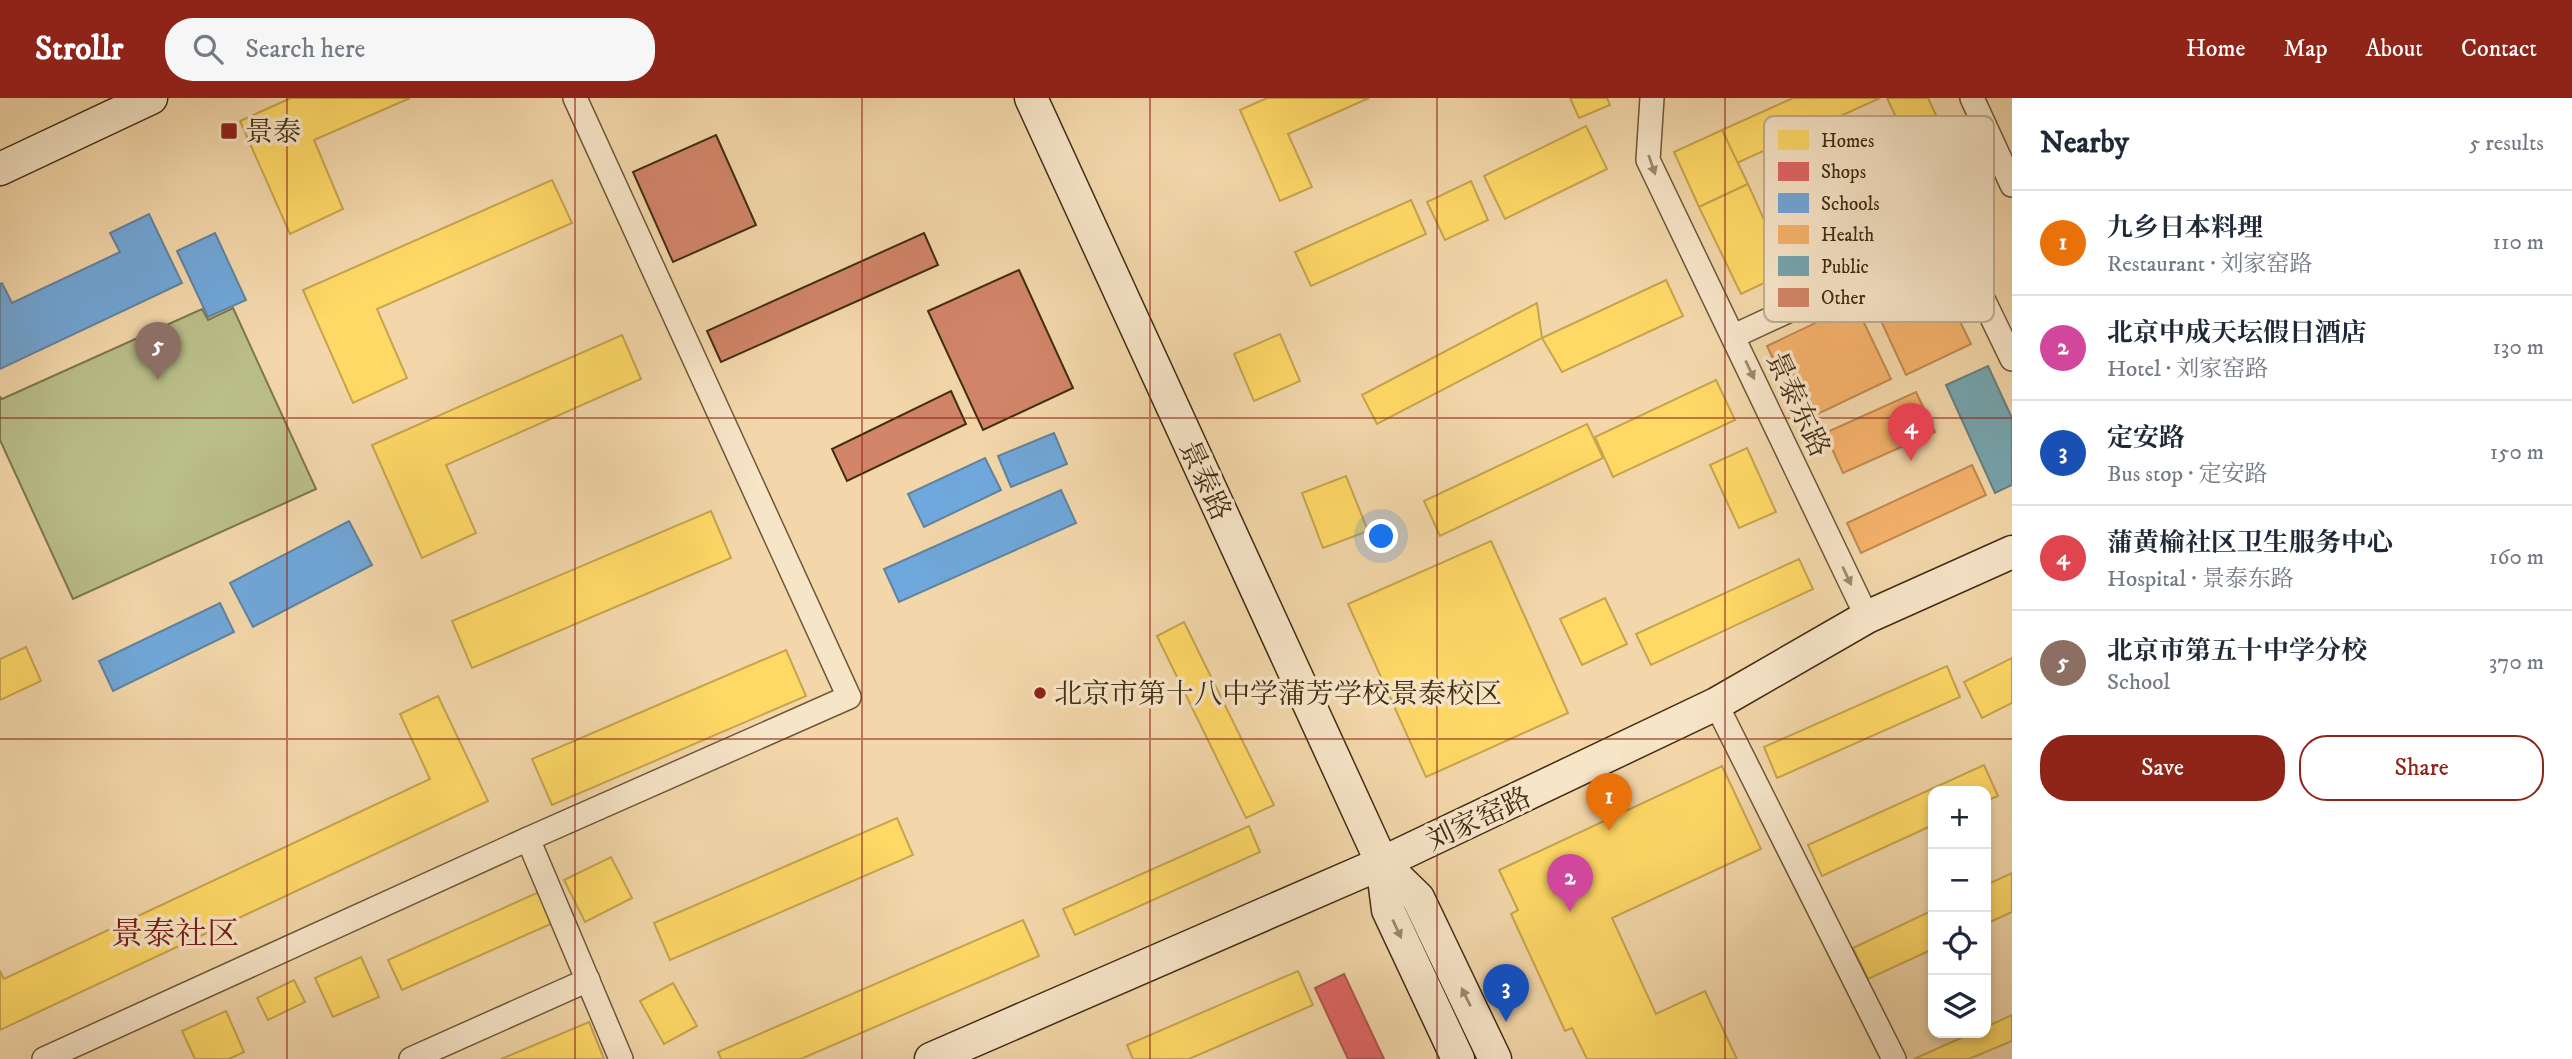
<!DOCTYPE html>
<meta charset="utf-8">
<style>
:root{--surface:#fff;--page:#f6f6f7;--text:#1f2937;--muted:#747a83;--line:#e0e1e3;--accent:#8f2418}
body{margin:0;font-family:"IM FELL DW Pica","Noto Serif SC",serif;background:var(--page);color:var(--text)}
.controls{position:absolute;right:21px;bottom:21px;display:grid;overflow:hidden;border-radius:14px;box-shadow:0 4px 10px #0003}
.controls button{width:63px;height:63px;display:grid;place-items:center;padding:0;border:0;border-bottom:2px solid var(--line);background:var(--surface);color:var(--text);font:35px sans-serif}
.you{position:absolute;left:1382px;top:439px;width:24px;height:24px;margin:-18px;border:5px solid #fff;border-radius:50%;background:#1a73e8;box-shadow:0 0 0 10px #1a73e833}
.badge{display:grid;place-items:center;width:46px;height:46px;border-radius:50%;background:var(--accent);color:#fff;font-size:23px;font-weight:700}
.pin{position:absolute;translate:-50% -58px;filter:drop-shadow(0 2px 4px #0008)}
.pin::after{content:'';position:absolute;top:37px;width:24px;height:21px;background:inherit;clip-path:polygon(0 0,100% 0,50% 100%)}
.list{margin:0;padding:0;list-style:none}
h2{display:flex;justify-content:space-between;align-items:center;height:91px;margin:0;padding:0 28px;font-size:30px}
h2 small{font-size:23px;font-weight:400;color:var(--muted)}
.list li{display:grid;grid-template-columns:46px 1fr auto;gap:21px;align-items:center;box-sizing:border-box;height:105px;padding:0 28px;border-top:2px solid var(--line)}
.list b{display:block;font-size:26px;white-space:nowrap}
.list p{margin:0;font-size:23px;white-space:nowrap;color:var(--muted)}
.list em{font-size:23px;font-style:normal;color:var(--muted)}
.actions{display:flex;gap:14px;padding:21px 28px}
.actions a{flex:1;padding:16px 0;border:2px solid var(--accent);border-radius:28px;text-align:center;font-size:24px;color:var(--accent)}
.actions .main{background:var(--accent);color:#fff}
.icon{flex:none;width:38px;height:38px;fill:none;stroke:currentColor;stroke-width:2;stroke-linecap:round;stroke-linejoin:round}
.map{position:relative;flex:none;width:2012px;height:961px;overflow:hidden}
header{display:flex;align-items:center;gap:42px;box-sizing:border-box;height:98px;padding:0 35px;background:var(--accent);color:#fff}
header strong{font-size:33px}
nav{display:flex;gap:38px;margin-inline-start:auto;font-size:24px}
.search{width:490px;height:63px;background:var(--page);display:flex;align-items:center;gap:18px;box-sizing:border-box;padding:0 24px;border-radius:28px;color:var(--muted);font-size:26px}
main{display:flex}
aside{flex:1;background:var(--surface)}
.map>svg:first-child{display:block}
.green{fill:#babe89;stroke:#7e764e;stroke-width:2}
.homes{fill:#ffd966;stroke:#c6a54d;stroke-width:2}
.shops{fill:#e06666;stroke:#b0554d;stroke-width:2}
.schools{fill:#6fa8dc;stroke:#61839f;stroke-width:2}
.health{fill:#f6b26b;stroke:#c08a50;stroke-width:2}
.public{fill:#76a5af;stroke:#668180;stroke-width:2}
.building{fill:#d28569;stroke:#412d12;stroke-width:2}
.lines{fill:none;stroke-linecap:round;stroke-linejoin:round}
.street-casing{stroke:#6e5838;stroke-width:26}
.secondary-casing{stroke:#412d12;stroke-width:35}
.street{stroke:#f7e5c8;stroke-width:23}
.secondary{stroke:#f7e5c8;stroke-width:32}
.oneway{fill:#9c896d}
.grid{fill:none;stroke:#8f2418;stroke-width:2;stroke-opacity:0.55}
.poi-dot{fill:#8f2418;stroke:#f7e5c8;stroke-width:2.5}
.labels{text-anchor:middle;stroke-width:7;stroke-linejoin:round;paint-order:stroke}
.poi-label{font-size:28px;fill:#412d12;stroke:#f7e5c8;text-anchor:start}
.street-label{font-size:28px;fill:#412d12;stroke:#f7e5c8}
.quarter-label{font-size:32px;fill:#7a1f14;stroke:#f7e5c8}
.key{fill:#f7e5c8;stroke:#c0ae91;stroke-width:2}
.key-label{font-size:19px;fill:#412d12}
</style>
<header>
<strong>Strollr</strong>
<div class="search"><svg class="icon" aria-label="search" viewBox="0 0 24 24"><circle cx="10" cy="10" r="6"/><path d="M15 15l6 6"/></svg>Search here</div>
<nav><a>Home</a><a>Map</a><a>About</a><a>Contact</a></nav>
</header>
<main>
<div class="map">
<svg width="2012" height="961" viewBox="0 0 2012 961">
<rect width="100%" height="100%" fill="#f3d7aa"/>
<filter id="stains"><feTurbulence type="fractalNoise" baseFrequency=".00286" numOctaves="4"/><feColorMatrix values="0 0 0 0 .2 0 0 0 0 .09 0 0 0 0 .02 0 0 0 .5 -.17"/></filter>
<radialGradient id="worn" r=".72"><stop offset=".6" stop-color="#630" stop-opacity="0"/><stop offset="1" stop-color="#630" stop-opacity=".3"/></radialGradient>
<path class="green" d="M 233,210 L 316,391 L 73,501 L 0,342 L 0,299 L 2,301 L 202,211 L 208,222 Z"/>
<g class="homes">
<path d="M 291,0 L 410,0 L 314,42 L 343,111 L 290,136 L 240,23 Z"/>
<path d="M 1267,0 L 1369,0 L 1288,36 L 1312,89 L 1280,103 L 1240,12 Z"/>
<path d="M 1570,0 L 1607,0 L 1610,7 L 1579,20 Z"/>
<path d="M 1793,0 L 1880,0 L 1737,65 L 1722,32 Z"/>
<path d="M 1887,0 L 1928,0 L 1936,17 L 1902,32 Z"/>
<path d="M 1586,28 L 1607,71 L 1505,121 L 1484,78 Z"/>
<path d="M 1722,32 L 1748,86 L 1699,109 L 1674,54 Z"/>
<path d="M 1962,41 L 1981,82 L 1741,196 L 1699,109 L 1748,86 L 1769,133 Z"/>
<path d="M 552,82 L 572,125 L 377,211 L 407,280 L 353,305 L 303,192 Z"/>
<path d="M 1471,83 L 1488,122 L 1445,142 L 1427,104 Z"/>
<path d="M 1411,102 L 1426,136 L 1311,188 L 1295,154 Z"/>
<path d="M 1666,182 L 1683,218 L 1562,274 L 1542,240 Z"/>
<path d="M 1537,205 L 1542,240 L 1377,326 L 1362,297 Z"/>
<path d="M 1280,236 L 1300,283 L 1254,303 L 1234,256 Z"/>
<path d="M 622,237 L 641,281 L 446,367 L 476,435 L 422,460 L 372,347 Z"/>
<path d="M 1716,282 L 1735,322 L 1613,379 L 1595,339 Z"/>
<path d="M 1587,326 L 1603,360 L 1440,438 L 1424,403 Z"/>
<path d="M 1747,350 L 1776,414 L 1739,430 L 1710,367 Z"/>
<path d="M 1346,378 L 1368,433 L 1323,450 L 1302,395 Z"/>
<path d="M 711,413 L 731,460 L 472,570 L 452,523 Z"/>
<path d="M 1491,443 L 1568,615 L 1426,679 L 1348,506 Z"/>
<path d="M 1799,461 L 1813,491 L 1651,567 L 1636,536 Z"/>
<path d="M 1605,500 L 1627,546 L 1582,567 L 1560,521 Z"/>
<path d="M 1184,524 L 1274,707 L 1246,720 L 1157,538 Z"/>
<path d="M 26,549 L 41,583 L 0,602 L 0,561 Z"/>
<path d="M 786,552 L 806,598 L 552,707 L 532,661 Z"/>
<path d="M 2012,560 L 2012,605 L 1982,620 L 1964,584 Z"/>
<path d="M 1947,568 L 1960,599 L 1777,680 L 1764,649 Z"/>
<path d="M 438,598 L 488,703 L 0,932 L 0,873 L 4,881 L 430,681 L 400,616 Z"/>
<path d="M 1984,667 L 1998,698 L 1986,703 L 1986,693 L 1933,693 L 1933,727 L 1822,778 L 1808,747 Z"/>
<path d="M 1722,668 L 1761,751 L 1612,820 L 1656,916 L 1705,893 L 1737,961 L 1587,961 L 1572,930 L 1565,933 L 1511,816 L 1518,812 L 1499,772 Z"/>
<path d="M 897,720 L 913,757 L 670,862 L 654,825 Z"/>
<path d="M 1249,728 L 1260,754 L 1075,837 L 1063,811 Z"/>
<path d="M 611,759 L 632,800 L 585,824 L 564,782 Z"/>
<path d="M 2012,775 L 2012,814 L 1986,826 L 1986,787 Z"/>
<path d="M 539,794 L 553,825 L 402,892 L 388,862 Z"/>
<path d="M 1933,812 L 1933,851 L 1868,881 L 1853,850 Z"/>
<path d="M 1023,822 L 1039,858 L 801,961 L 721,961 L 718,954 Z"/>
<path d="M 361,859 L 379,899 L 333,919 L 315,880 Z"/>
<path d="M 1298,873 L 1313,907 L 1189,961 L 1133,961 L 1127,947 Z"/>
<path d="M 294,882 L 305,904 L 268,922 L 257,900 Z"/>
<path d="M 673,885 L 697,928 L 664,946 L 640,903 Z"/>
<path d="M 226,913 L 244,954 L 229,961 L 195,961 L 182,933 Z"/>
<path d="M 2012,917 L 2012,943 L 1969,961 L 1914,961 L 1972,935 L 1986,935 L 1986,929 Z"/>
<path d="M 589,924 L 604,961 L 501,961 Z"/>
</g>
<path class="shops" d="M 1344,876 L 1384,961 L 1348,961 L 1315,890 Z"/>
<g class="schools">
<path d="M 149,116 L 182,185 L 0,271 L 0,186 L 2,185 L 12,205 L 120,154 L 110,135 Z"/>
<path d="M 215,135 L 246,202 L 208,219 L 177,153 Z"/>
<path d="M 1054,335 L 1067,366 L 1011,389 L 998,358 Z"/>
<path d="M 985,360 L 1001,392 L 924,429 L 908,396 Z"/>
<path d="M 1061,392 L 1076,425 L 899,504 L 884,471 Z"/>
<path d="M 349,423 L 372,467 L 253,529 L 230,485 Z"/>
<path d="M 220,505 L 234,534 L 113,593 L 99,563 Z"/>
</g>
<g class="health">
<path d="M 1941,184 L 1971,246 L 1906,277 L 1877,214 Z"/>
<path d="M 1855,206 L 1891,281 L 1803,323 L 1767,248 Z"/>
<path d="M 1916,294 L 1935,334 L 1843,375 L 1825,335 Z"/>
<path d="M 1972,367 L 1986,397 L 1861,455 L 1847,425 Z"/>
</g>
<path class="public" d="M 1988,268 L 2012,320 L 2012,387 L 1995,395 L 1946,287 Z"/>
<g class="building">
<path d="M 716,37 L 756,127 L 673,164 L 633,74 Z"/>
<path d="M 924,135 L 938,167 L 721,264 L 707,233 Z"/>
<path d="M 1019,172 L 1073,290 L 983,332 L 928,213 Z"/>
<path d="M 951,293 L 966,326 L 847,383 L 832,351 Z"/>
</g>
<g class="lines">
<g class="street-casing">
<g id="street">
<path d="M 1652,0 L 1648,62 L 1867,519"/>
<path d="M 1972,0 L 2012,87"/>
<path d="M 1734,238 L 1952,137 L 2012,261"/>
<path d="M 1716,606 L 1894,961"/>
<path d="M 528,741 L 621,961"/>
<path d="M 44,961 L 528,741 L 849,599 L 575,0"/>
<path d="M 411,961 L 588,882"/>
</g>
</g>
<g class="secondary-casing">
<g id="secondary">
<path d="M 1031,0 L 1382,765 L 1388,812 L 1458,961"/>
<path d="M 0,71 L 151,0"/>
<path d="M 1382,765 L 1418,800 L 1495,961"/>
<path d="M 931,961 L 1382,765 L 1716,606 L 1867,519 L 2012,454"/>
</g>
</g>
<use href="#street" class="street"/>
<use href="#secondary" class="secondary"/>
</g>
<defs><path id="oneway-solid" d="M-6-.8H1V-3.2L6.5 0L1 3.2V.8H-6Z" transform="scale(1.75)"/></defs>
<g class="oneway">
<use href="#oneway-solid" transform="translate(1652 67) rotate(71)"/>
<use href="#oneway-solid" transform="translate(1750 272) rotate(65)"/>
<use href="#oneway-solid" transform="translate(1847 478) rotate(65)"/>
<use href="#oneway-solid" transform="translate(1397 831) rotate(65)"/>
<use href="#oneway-solid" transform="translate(1466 899) rotate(-116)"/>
</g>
<path class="grid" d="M 287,0 L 287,961M 575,0 L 575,961M 862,0 L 862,961M 1150,0 L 1150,961M 1437,0 L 1437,961M 1725,0 L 1725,961M 0,320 L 2012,320M 0,641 L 2012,641"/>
<g class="poi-dot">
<rect x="220" y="24" width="18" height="18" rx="3.5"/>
<circle cx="1040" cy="595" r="7"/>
</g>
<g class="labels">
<g class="poi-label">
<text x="245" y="43">景泰</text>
<text x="1054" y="605">北京市第十八中学蒲芳学校景泰校区</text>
</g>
<g class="street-label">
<text transform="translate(1799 306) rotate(65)" y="10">景泰东路</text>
<text transform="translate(1206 382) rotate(65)" y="10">景泰路</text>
<text transform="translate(1478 720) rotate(-25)" y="10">刘家窑路</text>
</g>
<g class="quarter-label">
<text x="175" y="846">景泰社区</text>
</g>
</g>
<rect x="1764" y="18" width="230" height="206" rx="10" class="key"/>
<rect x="1778" y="32" width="31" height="20" fill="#ffd966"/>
<rect x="1778" y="64" width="31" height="19" fill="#e06666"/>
<rect x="1778" y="95" width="31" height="20" fill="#6fa8dc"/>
<rect x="1778" y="127" width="31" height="19" fill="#f6b26b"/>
<rect x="1778" y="158" width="31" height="20" fill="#76a5af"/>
<rect x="1778" y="190" width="31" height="19" fill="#d28569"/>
<g class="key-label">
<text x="1821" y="49">Homes</text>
<text x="1821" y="80">Shops</text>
<text x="1821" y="112">Schools</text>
<text x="1821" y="143">Health</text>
<text x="1821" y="175">Public</text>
<text x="1821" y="206">Other</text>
</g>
<rect width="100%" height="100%" filter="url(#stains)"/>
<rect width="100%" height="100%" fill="url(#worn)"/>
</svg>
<div class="controls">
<button>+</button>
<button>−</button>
<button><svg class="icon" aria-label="locate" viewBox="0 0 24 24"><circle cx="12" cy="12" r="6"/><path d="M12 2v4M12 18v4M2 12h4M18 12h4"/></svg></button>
<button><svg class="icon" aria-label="layers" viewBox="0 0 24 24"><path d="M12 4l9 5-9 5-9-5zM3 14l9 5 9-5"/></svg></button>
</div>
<div class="you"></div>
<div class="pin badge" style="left:1609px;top:733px;background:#e8710a">1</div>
<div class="pin badge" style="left:1570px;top:814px;background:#d1479c">2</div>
<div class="pin badge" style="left:1506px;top:924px;background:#1a4fb4">3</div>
<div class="pin badge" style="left:1911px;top:363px;background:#e0444e">4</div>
<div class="pin badge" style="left:158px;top:282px;background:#8d6e63">5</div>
</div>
<aside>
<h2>Nearby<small>5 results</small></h2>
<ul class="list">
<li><span class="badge" style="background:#e8710a">1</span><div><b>九乡日本料理</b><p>Restaurant · 刘家窑路</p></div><em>110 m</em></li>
<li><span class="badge" style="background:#d1479c">2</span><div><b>北京中成天坛假日酒店</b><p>Hotel · 刘家窑路</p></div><em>130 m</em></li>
<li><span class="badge" style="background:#1a4fb4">3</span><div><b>定安路</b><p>Bus stop · 定安路</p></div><em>150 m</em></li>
<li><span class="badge" style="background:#e0444e">4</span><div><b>蒲黄榆社区卫生服务中心</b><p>Hospital · 景泰东路</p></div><em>160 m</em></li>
<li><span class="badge" style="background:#8d6e63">5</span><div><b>北京市第五十中学分校</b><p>School</p></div><em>370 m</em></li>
</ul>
<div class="actions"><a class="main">Save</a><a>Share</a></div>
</aside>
</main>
